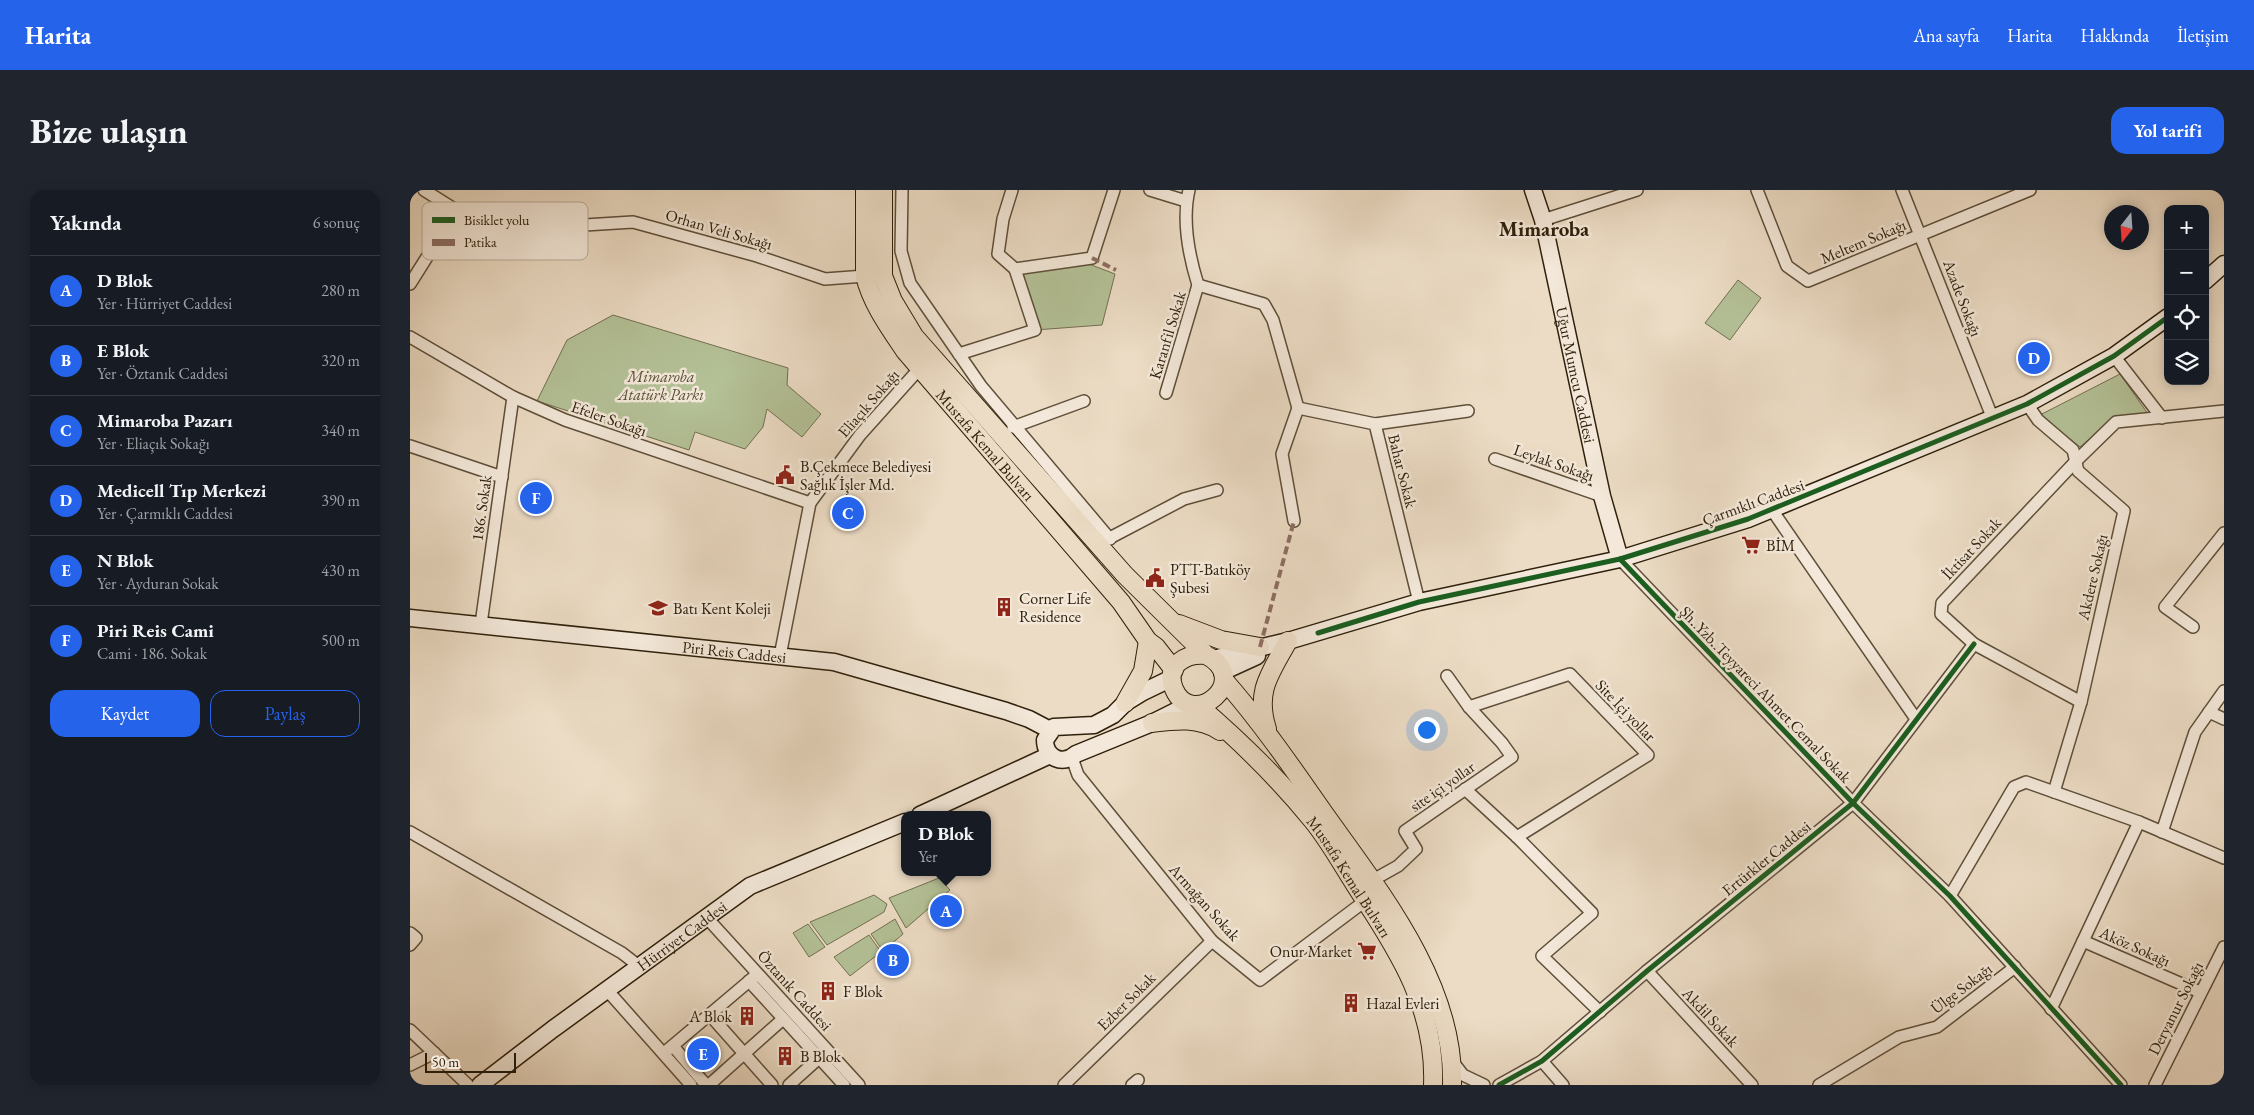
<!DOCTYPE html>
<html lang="tr">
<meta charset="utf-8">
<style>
:root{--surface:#171b24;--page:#20242c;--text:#f1f3f6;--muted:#9ea1a6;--line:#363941;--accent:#2563eb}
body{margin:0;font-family:"EB Garamond",serif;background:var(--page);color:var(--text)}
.controls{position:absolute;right:15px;top:15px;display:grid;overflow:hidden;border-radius:10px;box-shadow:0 2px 12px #0003}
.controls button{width:45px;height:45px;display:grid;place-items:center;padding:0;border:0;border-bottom:1px solid var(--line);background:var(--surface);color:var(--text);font:25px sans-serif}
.compass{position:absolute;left:1694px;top:15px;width:45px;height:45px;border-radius:50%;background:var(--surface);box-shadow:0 2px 12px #0003;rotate:197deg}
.scale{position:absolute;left:15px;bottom:12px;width:91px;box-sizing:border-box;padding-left:5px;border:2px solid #2f200b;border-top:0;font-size:14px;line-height:18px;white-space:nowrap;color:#2f200b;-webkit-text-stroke:4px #f3e8d9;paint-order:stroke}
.you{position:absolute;left:1016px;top:539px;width:18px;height:18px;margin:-12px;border:4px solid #fff;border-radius:50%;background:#1a73e8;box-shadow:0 0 0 8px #1a73e833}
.badge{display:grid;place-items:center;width:32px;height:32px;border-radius:50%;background:var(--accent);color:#fff;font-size:16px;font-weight:700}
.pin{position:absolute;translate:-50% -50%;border:2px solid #fff;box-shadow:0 1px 5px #0006}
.popup{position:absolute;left:491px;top:621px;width:90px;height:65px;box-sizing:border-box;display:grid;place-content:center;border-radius:10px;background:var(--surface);filter:drop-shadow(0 1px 4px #0005);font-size:16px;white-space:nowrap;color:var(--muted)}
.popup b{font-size:19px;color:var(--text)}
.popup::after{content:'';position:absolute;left:50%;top:100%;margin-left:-10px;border:10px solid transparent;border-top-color:var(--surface)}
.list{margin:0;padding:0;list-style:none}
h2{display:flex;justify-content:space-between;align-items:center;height:65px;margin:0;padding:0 20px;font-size:21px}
h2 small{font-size:16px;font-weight:400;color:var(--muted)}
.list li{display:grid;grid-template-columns:32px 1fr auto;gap:15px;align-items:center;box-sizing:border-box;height:70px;padding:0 20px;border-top:1px solid var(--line)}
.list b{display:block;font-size:19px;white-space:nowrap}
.list p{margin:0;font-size:16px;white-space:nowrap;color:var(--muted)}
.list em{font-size:16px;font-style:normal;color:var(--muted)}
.actions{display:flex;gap:10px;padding:15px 20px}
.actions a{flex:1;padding:11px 0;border:1px solid var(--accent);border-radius:15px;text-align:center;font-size:18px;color:var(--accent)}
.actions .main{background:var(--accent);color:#fff}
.icon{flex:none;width:28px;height:28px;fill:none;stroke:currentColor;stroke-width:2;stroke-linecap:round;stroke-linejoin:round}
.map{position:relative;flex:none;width:1814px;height:895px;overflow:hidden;border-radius:15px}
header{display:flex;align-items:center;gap:30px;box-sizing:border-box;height:70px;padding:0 25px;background:var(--accent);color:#fff}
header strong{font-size:24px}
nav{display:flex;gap:28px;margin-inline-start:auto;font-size:18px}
.intro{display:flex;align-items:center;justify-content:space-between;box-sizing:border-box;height:120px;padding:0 30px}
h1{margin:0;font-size:35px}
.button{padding:12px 22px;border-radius:15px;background:var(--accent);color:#fff;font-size:18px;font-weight:700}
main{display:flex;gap:30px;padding:0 30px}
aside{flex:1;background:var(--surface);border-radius:15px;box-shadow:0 2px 12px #0003}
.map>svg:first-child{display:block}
.green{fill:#b4c197;stroke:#727051}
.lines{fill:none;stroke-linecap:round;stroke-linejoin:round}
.minor-casing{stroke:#5e4f3a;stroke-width:14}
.secondary-casing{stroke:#2f200b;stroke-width:19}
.primary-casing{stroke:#2f200b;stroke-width:20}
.minor{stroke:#f3e8d9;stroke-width:11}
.secondary{stroke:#f3e8d9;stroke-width:16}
.primary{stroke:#ecdcc5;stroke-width:18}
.quiet{stroke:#8d6e63;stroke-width:4;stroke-dasharray:8 4;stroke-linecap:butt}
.cycleway-casing{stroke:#f3e8d9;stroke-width:8}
.cycleway{stroke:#1b5e20;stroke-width:5}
.labels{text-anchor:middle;stroke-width:5;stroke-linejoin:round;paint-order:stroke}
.street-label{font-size:16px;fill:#2f200b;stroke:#f3e8d9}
.park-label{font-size:16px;font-style:italic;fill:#575035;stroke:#f3e8d9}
.poi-label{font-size:16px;fill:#2f200b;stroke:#f3e8d9;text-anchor:start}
.district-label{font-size:21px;font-weight:bold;fill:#2f200b;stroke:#f3e8d9}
.key{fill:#f3e8d9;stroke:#b8ac9b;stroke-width:1}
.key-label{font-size:14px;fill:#2f200b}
</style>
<header>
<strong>Harita</strong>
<nav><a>Ana sayfa</a><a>Harita</a><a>Hakkında</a><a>İletişim</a></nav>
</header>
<div class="intro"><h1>Bize ulaşın</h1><a class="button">Yol tarifi</a></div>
<main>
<aside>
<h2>Yakında<small>6 sonuç</small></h2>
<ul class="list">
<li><span class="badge">A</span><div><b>D Blok</b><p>Yer · Hürriyet Caddesi</p></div><em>280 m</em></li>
<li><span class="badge">B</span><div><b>E Blok</b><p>Yer · Öztanık Caddesi</p></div><em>320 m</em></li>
<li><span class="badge">C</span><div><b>Mimaroba Pazarı</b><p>Yer · Eliaçık Sokağı</p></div><em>340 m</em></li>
<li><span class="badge">D</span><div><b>Medicell Tıp Merkezi</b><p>Yer · Çarmıklı Caddesi</p></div><em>390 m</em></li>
<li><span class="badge">E</span><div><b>N Blok</b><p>Yer · Ayduran Sokak</p></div><em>430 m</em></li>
<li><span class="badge">F</span><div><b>Piri Reis Cami</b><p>Cami · 186. Sokak</p></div><em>500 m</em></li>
</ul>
<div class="actions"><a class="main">Kaydet</a><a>Paylaş</a></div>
</aside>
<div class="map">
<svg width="1814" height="895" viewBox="0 0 1814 895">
<rect width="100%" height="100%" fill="#ecdcc5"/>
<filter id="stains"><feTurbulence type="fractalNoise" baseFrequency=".004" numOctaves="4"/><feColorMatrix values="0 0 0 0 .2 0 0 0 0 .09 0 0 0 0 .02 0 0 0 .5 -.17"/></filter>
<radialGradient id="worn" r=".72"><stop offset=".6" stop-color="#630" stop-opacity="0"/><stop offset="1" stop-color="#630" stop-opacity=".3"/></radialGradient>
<g class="green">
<path d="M 671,71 L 705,84 L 692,135 L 625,140 L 605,79 Z"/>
<path d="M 1328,90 L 1351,108 L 1320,150 L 1295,133 Z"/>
<path d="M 203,125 L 378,178 L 377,195 L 411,224 L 392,247 L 357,219 L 353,237 L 335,259 L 285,242 L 279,260 L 127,211 L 157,150 Z"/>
<path d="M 1710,184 L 1738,224 L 1705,227 L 1670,257 L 1630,225 Z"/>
<path d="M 529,688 L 540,700 L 496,738 L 479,708 Z"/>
<path d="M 464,705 L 477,714 L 474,722 L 417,755 L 400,732 Z"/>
<path d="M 485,729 L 493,744 L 473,761 L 461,744 Z"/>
<path d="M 398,734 L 415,757 L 399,767 L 383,743 Z"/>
<path d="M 459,745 L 471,762 L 440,786 L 424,767 Z"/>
</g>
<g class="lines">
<g class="minor-casing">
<g id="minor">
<path d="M 14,0 L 79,41 L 223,32 L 347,66 L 415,89 L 455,86"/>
<path d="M 492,0 L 491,61 L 500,93 L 571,196 L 700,349"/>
<path d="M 602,0 L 593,29 L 588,64 L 605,79 L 682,68 L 704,0"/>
<path d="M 740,0 L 776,11"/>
<path d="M 779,0 C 772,30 779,66 788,95"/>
<path d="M 1347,0 L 1377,76 L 1398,91 L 1620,0"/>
<path d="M 1492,0 L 1583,229"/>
<path d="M 1133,30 L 1227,0"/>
<path d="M 0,94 L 46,21"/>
<path d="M 788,95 L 854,114 L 863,130 L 888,218"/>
<path d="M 0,147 L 103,207 L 155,230 L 400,313"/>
<path d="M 549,164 L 625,140 L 605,79"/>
<path d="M 1704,166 L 1752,228"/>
<path d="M 756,203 L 788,95"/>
<path d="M 1617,214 L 1628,230 L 1663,260 L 1668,281 L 1714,321 L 1671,512 L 1644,602"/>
<path d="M 888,218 L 965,234 L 1009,412"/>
<path d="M 965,234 L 1058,221"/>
<path d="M 603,237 L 674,211"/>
<path d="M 0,256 L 92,287"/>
<path d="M 1085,269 L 1192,306"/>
<path d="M 1362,320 L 1506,529"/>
<path d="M 884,331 L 872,264 L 888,218"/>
<path d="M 694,351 L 774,309 L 807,300"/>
<path d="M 1210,369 L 1443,613 L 1540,706 L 1711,895"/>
<path d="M 71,434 L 103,207"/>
<path d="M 1783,437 L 1755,417 L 1814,343"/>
<path d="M 370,466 L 400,313 L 450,245 L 510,178"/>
<path d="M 1671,512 L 1564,454 L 1531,424 L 1532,413 L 1666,271 L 1706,232 L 1814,221"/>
<path d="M 1059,517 L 1160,484 L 1238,565 L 1107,647 L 1182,723 L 1132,766 L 1190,822"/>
<path d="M 1799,522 L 1814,529"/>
<path d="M 662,568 L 668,585 L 802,751 L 850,790 L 955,711"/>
<path d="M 1055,599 L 1107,647"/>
<path d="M 0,642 L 212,763 L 230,777"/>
<path d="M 1752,642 L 1785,542 L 1814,501"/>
<path d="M 963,690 L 988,676 L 1006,659 L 995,641 L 1102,567 L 1092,553 L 1059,517 L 1037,486"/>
<path d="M 1540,706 L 1604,597 L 1616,592 L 1729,632 L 1814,668"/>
<path d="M 297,728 L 449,895"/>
<path d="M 0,743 L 6,748 L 0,755"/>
<path d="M 1673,751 L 1790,802"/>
<path d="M 1237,781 L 1342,895"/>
<path d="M 339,791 L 434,895"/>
<path d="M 197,800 L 281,895"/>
<path d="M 1641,819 L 1729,632"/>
<path d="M 300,825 L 362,895"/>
<path d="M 0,840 L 58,895"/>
<path d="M 263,856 L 296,895"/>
<path d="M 254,863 L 344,787"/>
<path d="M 1132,871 L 1153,895"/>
<path d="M 1043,872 L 1053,885 L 1074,895"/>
<path d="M 0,875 L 24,863"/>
<path d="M 299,895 L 373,829"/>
<path d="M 379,895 L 409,868"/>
<path d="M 654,895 L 802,751"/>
<path d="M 722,895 L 728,890"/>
<path d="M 1089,895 L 1132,871 L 1237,781 L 1443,613 L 1564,454"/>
<path d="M 1409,895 L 1489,847 L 1527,837 L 1605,777"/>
<path d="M 1745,895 L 1814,757"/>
</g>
</g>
<g class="secondary-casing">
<g id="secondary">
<path id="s1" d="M 1123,0 L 1133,30 L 1192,306 L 1210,369"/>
<path d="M 1795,91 L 1814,74"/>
<path id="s2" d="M 0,428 L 424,472 L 596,521 L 619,529 L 640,540"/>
<path d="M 803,469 L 878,451 L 1009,412 L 1210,369 L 1338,329 L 1617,214 L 1704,166 L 1758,127"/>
<path d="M 812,482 L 847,466"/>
<path d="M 762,488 L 733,502 L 715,513 L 703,525 L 684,535 L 644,537 L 635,550 C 635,568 653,576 666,564 L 742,533 L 780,514"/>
<path d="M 510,625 L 640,565"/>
<path id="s3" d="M 70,895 L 143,839 L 340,696 L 495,632"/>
</g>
</g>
<g class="primary-casing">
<g id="primary">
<path id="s4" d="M 455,0 L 455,86 C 462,114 479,137 495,161 L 711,412 L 738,451 L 746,457 L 764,480"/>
<path d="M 473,0 L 473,86 L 483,111 L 504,146 L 715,385 L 796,465 C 844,490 782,541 764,499 C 754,475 776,463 796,465"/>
<path d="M 769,434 L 811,450 L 850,457"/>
<path d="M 814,490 C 851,532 884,580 916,626 C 971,703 1045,795 1042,895"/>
<path d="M 715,513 L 733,481 L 738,451"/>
<path id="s5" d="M 788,515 C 829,550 869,589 903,631 C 921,653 935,680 951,704 C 990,763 1026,821 1023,895"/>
<path d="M 742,533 C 766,530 789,527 810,541"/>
<path d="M 857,539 C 845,501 860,484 878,451"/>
</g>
</g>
<use href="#minor" class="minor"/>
<use href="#secondary" class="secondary"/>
<use href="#primary" class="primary"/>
<g class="quiet">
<path d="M 682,68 L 706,80"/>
<path d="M 850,457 L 884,331"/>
</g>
<g class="cycleway-casing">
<g id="cycleway">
<path d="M 1210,369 L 1443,613 L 1540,706 L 1711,895"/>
<path d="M 908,443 L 1009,412 L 1210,369 L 1338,329 L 1617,214 L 1704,166 L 1758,127"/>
<path d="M 1089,895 L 1132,871 L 1237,781 L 1443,613 L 1564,454"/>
</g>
</g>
<use href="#cycleway" class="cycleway"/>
</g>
<defs>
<g id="civic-bare" transform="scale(1.5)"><path d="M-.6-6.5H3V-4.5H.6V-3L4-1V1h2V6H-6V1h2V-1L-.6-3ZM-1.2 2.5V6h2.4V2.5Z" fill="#8f2418" stroke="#f3e8d9" stroke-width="2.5" paint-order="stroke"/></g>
<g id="supermarket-bare" transform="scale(1.5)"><path d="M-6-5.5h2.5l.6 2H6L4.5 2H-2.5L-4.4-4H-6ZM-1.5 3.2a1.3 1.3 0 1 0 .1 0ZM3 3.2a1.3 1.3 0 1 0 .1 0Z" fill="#8f2418" stroke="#f3e8d9" stroke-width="2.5" paint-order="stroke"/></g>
<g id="building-bare" transform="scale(1.5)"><path d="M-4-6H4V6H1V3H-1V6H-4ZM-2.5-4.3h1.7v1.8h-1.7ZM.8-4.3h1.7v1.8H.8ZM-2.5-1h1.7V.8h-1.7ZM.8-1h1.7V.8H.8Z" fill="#8f2418" stroke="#f3e8d9" stroke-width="2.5" paint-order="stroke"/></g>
<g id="school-bare" transform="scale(1.5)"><path d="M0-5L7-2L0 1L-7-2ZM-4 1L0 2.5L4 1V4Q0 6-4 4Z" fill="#8f2418" stroke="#f3e8d9" stroke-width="2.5" paint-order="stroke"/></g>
</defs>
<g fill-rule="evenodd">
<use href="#civic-bare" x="375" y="285"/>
<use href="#supermarket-bare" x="1341" y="355"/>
<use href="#civic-bare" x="745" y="388"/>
<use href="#building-bare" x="594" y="417"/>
<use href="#school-bare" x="248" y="418"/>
<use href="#supermarket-bare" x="957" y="761"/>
<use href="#building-bare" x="418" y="801"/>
<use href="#building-bare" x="941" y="813"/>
<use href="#building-bare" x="337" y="826"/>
<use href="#building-bare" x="375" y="866"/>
</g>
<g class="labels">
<g class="street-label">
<text transform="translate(309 39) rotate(16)" y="6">Orhan Veli Sokağı</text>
<text transform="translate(1453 51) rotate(-23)" y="6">Meltem Sokağı</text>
<text transform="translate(1553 108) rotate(69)" y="6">Azade Sokağı</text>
<text transform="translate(757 145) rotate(-73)" y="6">Karanfil Sokak</text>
<text dy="6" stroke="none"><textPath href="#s1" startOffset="190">Uğur Mumcu Caddesi</textPath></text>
<text transform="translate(458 213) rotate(-49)" y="6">Eliaçık Sokağı</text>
<text transform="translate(199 228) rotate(19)" y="6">Efeler Sokağı</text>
<text dy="6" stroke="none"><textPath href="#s4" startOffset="295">Mustafa Kemal Bulvarı</textPath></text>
<text transform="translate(1144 272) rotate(19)" y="6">Leylak Sokağı</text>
<text transform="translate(993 281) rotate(76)" y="6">Bahar Sokak</text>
<text transform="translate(1343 312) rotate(-20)" y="6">Çarmıklı Caddesi</text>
<text transform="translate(71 318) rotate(-82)" y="6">186. Sokak</text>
<text transform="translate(1561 358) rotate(-47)" y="6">İktisat Sokak</text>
<text transform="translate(1682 387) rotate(-77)" y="6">Akdere Sokağı</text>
<text dy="6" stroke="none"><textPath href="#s2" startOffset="326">Piri Reis Caddesi</textPath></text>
<text transform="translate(1356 504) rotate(46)" y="6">Şh. Yzb. Teyyareci Ahmet Cemal Sokak</text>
<text transform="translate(1216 520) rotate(46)" y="6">Site İçi yollar</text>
<text transform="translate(1032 596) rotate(-35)" y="6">site içi yollar</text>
<text transform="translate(1356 668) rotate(-39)" y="6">Ertürkler Caddesi</text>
<text dy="6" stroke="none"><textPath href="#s5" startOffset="230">Mustafa Kemal Bulvarı</textPath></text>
<text transform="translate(795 712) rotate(48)" y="6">Armağan Sokak</text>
<text dy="6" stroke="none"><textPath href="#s3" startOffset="251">Hürriyet Caddesi</textPath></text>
<text transform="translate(1725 756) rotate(24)" y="6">Aköz Sokağı</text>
<text transform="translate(1551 798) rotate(-37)" y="6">Ülge Sokağı</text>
<text transform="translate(385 800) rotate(48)" y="6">Öztanık Caddesi</text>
<text transform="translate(716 811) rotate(-45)" y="6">Ezber Sokak</text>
<text transform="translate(1765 818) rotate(-63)" y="6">Deryanur Sokağı</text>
<text transform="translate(1301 827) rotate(47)" y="6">Akdil Sokak</text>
</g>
<g class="park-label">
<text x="251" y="192">Mimaroba<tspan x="251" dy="18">Atatürk Parkı</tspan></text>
</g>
<g class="poi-label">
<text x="390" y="282">B.Çekmece Belediyesi<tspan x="390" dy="18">Sağlık İşler Md.</tspan></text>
<text x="1356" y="361">BİM</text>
<text x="760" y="385">PTT-Batıköy<tspan x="760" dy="18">Şubesi</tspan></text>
<text x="609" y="414">Corner Life<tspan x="609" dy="18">Residence</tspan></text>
<text x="263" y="424">Batı Kent Koleji</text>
<text x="942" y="767" text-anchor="end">Onur Market</text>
<text x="433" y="807">F Blok</text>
<text x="956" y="819">Hazal Evleri</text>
<text x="322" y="832" text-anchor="end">A Blok</text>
<text x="390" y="872">B Blok</text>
</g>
<g class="district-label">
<text x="1134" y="46">Mimaroba</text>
</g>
</g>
<rect x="12" y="12" width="166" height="58" rx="8" class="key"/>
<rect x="22" y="27" width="23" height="6" fill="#1b5e20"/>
<rect x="22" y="49" width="23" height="7" fill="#8d6e63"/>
<g class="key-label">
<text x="54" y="35">Bisiklet yolu</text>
<text x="54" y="57">Patika</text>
</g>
<rect width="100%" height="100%" filter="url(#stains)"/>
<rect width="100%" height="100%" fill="url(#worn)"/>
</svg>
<div class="controls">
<button>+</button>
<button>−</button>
<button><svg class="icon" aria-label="locate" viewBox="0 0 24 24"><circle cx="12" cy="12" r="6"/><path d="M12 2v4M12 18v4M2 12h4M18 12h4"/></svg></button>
<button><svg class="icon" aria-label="layers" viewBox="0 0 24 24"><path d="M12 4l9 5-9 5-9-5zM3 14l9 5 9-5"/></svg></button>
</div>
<svg class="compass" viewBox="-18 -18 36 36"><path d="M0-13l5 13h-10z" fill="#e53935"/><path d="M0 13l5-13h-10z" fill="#9ea1a6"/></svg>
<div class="scale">50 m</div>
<div class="you"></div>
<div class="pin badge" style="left:536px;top:721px">A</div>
<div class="popup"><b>D Blok</b>Yer</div>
<div class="pin badge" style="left:483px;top:770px">B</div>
<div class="pin badge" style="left:438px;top:323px">C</div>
<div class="pin badge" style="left:1624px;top:168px">D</div>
<div class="pin badge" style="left:293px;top:864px">E</div>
<div class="pin badge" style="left:126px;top:308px">F</div>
</div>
</main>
